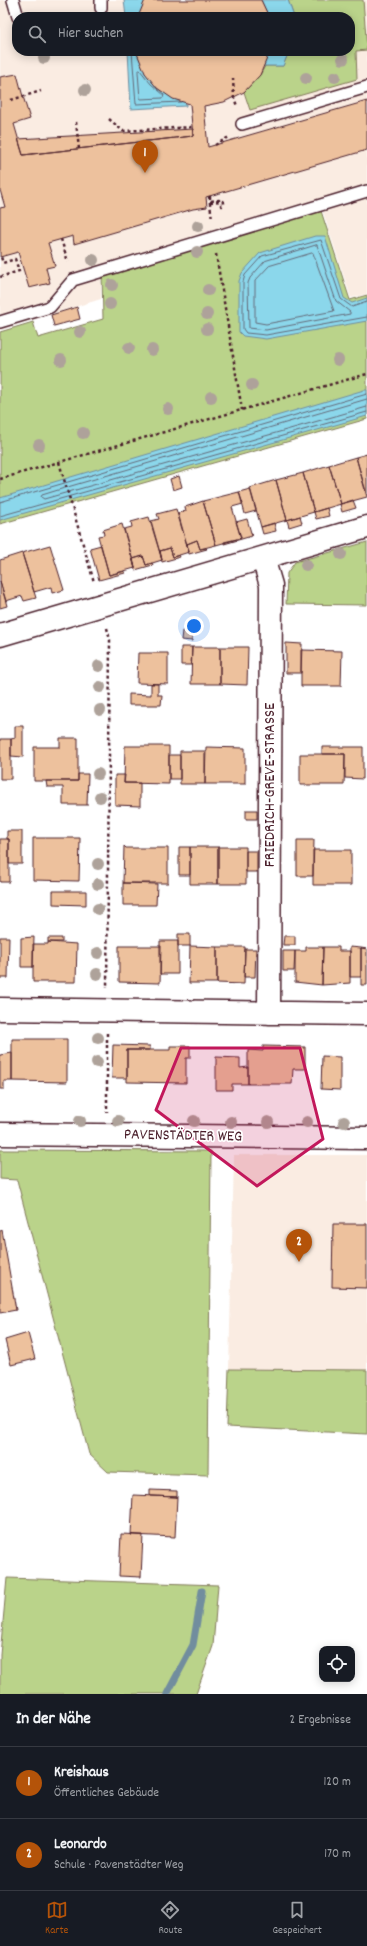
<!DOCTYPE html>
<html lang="de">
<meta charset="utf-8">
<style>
:root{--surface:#171b24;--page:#20242c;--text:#f1f3f6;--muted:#9ea1a6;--line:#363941;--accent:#b45309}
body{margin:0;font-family:Dekko,sans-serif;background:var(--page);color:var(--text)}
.controls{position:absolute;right:12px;bottom:12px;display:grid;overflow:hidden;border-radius:8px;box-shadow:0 2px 10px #0003}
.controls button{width:36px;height:36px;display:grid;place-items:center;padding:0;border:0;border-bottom:1px solid var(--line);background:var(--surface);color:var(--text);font:20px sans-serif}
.you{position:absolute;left:194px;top:626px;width:14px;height:14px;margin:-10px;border:3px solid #fff;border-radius:50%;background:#1a73e8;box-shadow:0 0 0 6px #1a73e833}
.badge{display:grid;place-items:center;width:26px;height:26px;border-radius:50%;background:var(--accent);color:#fff;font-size:13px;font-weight:700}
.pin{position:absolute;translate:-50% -33px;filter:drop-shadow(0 1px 2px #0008)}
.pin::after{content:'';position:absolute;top:21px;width:14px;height:12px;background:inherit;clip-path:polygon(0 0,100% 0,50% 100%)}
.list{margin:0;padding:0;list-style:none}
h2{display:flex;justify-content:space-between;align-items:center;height:52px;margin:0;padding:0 16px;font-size:17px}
h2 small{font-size:13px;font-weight:400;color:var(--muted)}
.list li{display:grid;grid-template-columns:26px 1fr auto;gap:12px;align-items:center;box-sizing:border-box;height:72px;padding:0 16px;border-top:1px solid var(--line)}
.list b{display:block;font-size:15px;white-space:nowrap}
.list p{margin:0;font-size:13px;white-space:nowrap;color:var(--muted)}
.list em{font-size:13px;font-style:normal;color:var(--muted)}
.icon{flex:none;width:22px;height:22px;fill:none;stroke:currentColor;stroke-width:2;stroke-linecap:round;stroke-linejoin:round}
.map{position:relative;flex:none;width:367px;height:1694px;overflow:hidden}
.search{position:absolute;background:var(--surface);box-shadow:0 2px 10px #0003;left:12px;right:12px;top:12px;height:44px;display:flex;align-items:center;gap:10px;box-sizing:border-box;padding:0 14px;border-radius:16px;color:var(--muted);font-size:15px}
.sheet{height:196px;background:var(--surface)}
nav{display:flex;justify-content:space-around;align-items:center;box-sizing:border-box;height:56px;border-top:1px solid var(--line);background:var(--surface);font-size:11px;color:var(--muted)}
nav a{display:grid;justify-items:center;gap:2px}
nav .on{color:var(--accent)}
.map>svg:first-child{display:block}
.built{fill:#faece2;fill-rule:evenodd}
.green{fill:#bad38a;stroke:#82795a}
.water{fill:#8bd7eb;stroke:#718d9e}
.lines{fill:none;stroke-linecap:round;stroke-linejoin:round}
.shore{stroke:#646978;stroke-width:1}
.stream{stroke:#718d9e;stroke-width:7}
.building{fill:#edc19d;stroke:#4a1f2b}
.service-casing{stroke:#4a1f2b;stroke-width:14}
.minor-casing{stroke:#4a1f2b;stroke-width:25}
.path{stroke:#4a1f2b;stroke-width:2.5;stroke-dasharray:3 3;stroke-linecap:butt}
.service{stroke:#fff;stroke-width:11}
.minor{stroke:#fff;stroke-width:22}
.path-bridge{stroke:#4a1f2b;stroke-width:2.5;stroke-dasharray:3 3;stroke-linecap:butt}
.tree{fill:#aea29a}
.marked{fill:#c2185b;fill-opacity:0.2;stroke:#c2185b;stroke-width:3;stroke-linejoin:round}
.labels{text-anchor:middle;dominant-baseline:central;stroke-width:3.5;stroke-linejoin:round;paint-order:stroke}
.street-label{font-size:16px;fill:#4a1f2b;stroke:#fff}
</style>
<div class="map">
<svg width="367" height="1694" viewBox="0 0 367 1694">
<rect width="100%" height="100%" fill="#fff"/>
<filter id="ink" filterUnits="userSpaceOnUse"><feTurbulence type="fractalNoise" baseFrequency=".025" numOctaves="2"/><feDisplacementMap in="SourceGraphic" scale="8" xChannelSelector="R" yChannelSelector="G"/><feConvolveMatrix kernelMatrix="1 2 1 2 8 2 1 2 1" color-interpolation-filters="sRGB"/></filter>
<g filter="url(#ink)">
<!-- built -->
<path class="built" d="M0,0H367V294L351,298L322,209L101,273V299L0,330ZM17,17H350V51H17Z
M234,1155H367V1370L229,1369Z"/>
<!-- green -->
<path class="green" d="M288,0H363L367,50L356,51L357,79L250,110L244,92L260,75L265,66H283L289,51H350V17H294Z
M321,211L350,300L367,295V419L0,524V332L33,322L38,338L103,319L102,274Z
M367,542V605L286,604L287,573L295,562Z
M0,1150L211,1151L208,1475L108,1472L89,1454L17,1180L0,1179Z
M229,1369L367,1370V1434L227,1427Z
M7,1578L218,1585L213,1646L196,1694H0V1655Z"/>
<!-- water -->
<path class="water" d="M124,0H154L145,17H126Z
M261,0H288L294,17H269Z
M128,51H143L185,96L186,106L131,109Z
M263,51H289L283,66H257Z
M315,236H325L344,298L352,303L367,298V321L266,339L243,336L239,332V281L242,273L260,253Z
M364,390H367V416L0,520V498Z"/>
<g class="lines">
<!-- shore -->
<path class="shore" d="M132,51L136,104L181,102
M140,70L151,84L164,95L163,98L140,99L138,72Z
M317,245L336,301L350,312V314L266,330L249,328L248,283L250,278L265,261Z
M313,253L334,311L266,324L255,322V281L269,266Z
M367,302L352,307L341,299L321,240L262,256L245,275L243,282V329L246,333L266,335L367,317
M367,399L71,486L42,495L41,497L44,499L367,407
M0,502L367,394
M0,516L367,412"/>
<!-- stream -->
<path class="stream" d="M167,1694L193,1645L202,1591"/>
</g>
<!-- building -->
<path class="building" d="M145,0H261L269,17H138Z
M136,51H270L260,75L244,92L224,102L204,106L208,147L367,101V150L206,197L207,207L193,209L74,244L73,236L48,243L55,266L46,268L50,283L29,288L18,252L0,257V208L5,207L0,190V77L17,74L22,93L30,119L14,124L23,155L193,136L190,104L173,99L157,88L145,73Z
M193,129V136L23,155L18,139Z
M77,307L80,319L54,326L51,315Z
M367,454V495L356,457Z
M356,457L367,497L341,504L329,465Z
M329,465L341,504L314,512L303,473Z
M303,473L314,512L287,520L276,480Z
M179,476L182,487L173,490L170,479Z
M276,480L287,520L261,527L250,488Z
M250,489L256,511L245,514L239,492Z
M239,492L243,504L232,507L241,538L216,545L203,501Z
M353,500L356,508L342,512L340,504Z
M203,501L216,545L200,549L197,540L187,544L189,552L178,513L186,511L185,507Z
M327,508L329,516L316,519L314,512Z
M176,509L189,552L173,557L170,548L160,551L162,560L151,521L159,519L157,514Z
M300,516L302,523L289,527L287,520Z
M149,517L162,560L146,565L143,556L133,559L135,568L124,529L132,527L131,522Z
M247,519L252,536L224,544V542L241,538L236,522Z
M274,523L276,531L263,534L261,527Z
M122,524L135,568L109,575L98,536L104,535L103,530Z
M197,540L200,549L206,548L207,549L189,554L187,544Z
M50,545L64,590L52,593L51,587L34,592L22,553Z
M101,545L109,575L125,571V573L99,580L90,548Z
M170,548L173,557L179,555L180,557L162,562L160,551Z
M22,553L36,598L24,601L22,596L6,601L0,581V560Z
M143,556L146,565L152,563L153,565L135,570L133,559Z
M0,581L7,606L0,608Z
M182,631L192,632V641L181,640Z
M286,643L302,644L301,673H286Z
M181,647H192L191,665H181Z
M192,647H220V684H191Z
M220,647H248L247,685L220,684Z
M301,650L342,651L341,686H301Z
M138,653H168V684L137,683Z
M151,684H158V695H162L161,705H129V694L151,695Z
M15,726H23V757L11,756V739L15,738Z
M60,738H78V781H34V747H60Z
M0,739H11V779H0Z
M125,746H169V784L124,783Z
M206,747L245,748V784H205Z
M322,747H363V779L345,778V754H322Z
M180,751H205V784H180Z
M300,754H345L344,785H300Z
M169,755H180V779H169Z
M78,774H88L87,805H63V787H47L46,781H78Z
M115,775H125L124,783H140V806L115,805Z
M246,810H257V819H246Z
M7,831H22V864H9V839H7Z
M33,838H80L79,881L33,880Z
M0,839H9V882H0Z
M297,840H314L313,876H297Z
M124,846L126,848H168V883H123Z
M179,847H190V875H179Z
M190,847H218V884H190Z
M218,847H246V884H218Z
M313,850H351V885H313Z
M246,851H257V872H246Z
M123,883L157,884L156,905H123Z
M53,891H86V905L53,904Z
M178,934H190V946H178Z
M284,936H295V945H283Z
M0,937H9L8,978H0Z
M34,937L33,967H21V938Z
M48,938H62V942H48Z
M160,941H178V974H160Z
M48,942L77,944L76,982H33V944H48Z
M119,946H161L160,983L119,982Z
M190,946L217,947V983H189Z
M217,947H245L244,984L217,983Z
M306,947H323L322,985L295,982V951H306Z
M323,947H339V951H350V983L322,985Z
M350,947L361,948V977H350Z
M361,948L367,949V985H361Z
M245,949H256L255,977H244Z
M283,951H295L294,971H283Z
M12,1039H67V1082L12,1081Z
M113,1045L150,1046V1050H127V1078H112Z
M170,1046H190V1058H186V1083L127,1082V1050H170Z
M263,1046L305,1047V1069H293L292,1084H248V1050L263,1051Z
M12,1053V1081H4V1089H0V1055Z
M322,1056L340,1057V1090L321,1089Z
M216,1057L240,1058V1068L248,1067V1084H232V1090H216Z
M333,1224H367V1288L332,1287Z
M2,1230L16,1310L0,1313V1231Z
M28,1333L35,1359L11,1365L5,1340Z
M150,1490L177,1491V1497L150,1496Z
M133,1495L177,1497L175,1537L131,1535Z
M121,1534L143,1535L141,1577L119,1576Z"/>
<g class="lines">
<defs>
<path id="service" d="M13,0L18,17
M101,0V8
M242,124L367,87
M0,322L50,307L73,280L367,191"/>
<path id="minor" d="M263,558L271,585L269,1013
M0,635L367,527
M0,1009L367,1014
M0,1134L367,1138"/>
</defs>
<!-- service casing -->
<use href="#service" class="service-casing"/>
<!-- minor casing -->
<use href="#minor" class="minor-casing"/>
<!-- path -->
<path class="path" d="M233,78L234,98L237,106
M11,100L41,91
M109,119L123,131L192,127
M76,122L79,149
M215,145L229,137
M209,196L212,219
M210,202L222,201L224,203L222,206L219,203
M61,239L68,262
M216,254L242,410
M0,277L19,271L15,259L3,263L1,257
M59,462L94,582
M0,479L367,374
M107,628L110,640L107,988
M107,1033V1112"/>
<!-- service -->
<use href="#service" class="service"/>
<!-- minor -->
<use href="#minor" class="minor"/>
<!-- path-bridge -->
<path class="path-bridge" d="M210,196V201L219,200V203"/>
</g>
<!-- trees -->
<g class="tree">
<circle cx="44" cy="58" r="6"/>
<circle cx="343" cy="59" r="6"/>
<circle cx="335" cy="77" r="6"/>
<circle cx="306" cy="78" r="6"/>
<circle cx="85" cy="90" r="6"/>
<circle cx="198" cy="226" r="6"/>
<circle cx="197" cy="252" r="6"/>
<circle cx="93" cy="260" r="6"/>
<circle cx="112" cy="285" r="6"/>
<circle cx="208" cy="290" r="6"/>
<circle cx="110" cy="304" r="6"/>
<circle cx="207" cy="314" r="6"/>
<circle cx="207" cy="329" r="6"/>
<circle cx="80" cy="332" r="6"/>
<circle cx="129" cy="348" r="6"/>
<circle cx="152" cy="350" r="6"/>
<circle cx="61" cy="360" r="6"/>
<circle cx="338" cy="360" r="6"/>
<circle cx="252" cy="385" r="6"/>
<circle cx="211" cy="397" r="6"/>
<circle cx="168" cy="409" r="6"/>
<circle cx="83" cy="433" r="6"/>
<circle cx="39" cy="445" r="6"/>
<circle cx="341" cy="554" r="6"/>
<circle cx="306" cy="565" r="6"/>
<circle cx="99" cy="666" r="6"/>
<circle cx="100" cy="687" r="6"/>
<circle cx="100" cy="710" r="6"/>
<circle cx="98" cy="774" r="6"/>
<circle cx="100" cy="797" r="6"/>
<circle cx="98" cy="864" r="6"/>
<circle cx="98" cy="884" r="6"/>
<circle cx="98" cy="909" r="6"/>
<circle cx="98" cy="953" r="6"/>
<circle cx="97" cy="974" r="6"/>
<circle cx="98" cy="1038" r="6"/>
<circle cx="97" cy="1062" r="6"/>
<circle cx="80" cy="1121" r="6"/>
<circle cx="118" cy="1121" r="6"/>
<circle cx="194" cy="1121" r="6"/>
<circle cx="231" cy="1122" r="6"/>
<circle cx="268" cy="1122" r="6"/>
<circle cx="307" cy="1122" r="6"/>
<circle cx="344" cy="1122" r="6"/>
</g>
</g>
<!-- marked area -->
<path class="marked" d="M181,1048H300L323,1139L257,1186L156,1110Z"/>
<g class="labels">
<!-- street labels -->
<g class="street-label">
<text transform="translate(270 785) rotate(-90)">FRIEDRICH-GREVE-STRASSE</text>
<text transform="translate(183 1136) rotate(1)">PAVENSTÄDTER WEG</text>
</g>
</g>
</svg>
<div class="controls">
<button><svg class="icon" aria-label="locate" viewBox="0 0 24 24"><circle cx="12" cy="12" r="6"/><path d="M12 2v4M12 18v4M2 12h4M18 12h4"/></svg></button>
</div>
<div class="you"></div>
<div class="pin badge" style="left:145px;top:173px">1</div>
<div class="pin badge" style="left:299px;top:1262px">2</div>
<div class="search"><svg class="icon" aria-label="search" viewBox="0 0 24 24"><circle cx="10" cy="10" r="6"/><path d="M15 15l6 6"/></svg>Hier suchen</div>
</div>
<section class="sheet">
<h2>In der Nähe<small>2 Ergebnisse</small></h2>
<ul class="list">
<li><span class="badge">1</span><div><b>Kreishaus</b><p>Öffentliches Gebäude</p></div><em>120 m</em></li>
<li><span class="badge">2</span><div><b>Leonardo</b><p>Schule · Pavenstädter Weg</p></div><em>170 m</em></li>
</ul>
</section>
<nav>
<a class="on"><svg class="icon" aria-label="map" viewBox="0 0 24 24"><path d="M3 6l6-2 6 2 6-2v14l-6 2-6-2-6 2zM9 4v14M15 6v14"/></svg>Karte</a>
<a><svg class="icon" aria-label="directions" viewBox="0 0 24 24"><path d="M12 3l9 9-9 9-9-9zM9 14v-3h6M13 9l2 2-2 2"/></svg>Route</a>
<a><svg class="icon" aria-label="saved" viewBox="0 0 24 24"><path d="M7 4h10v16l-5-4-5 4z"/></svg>Gespeichert</a>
</nav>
